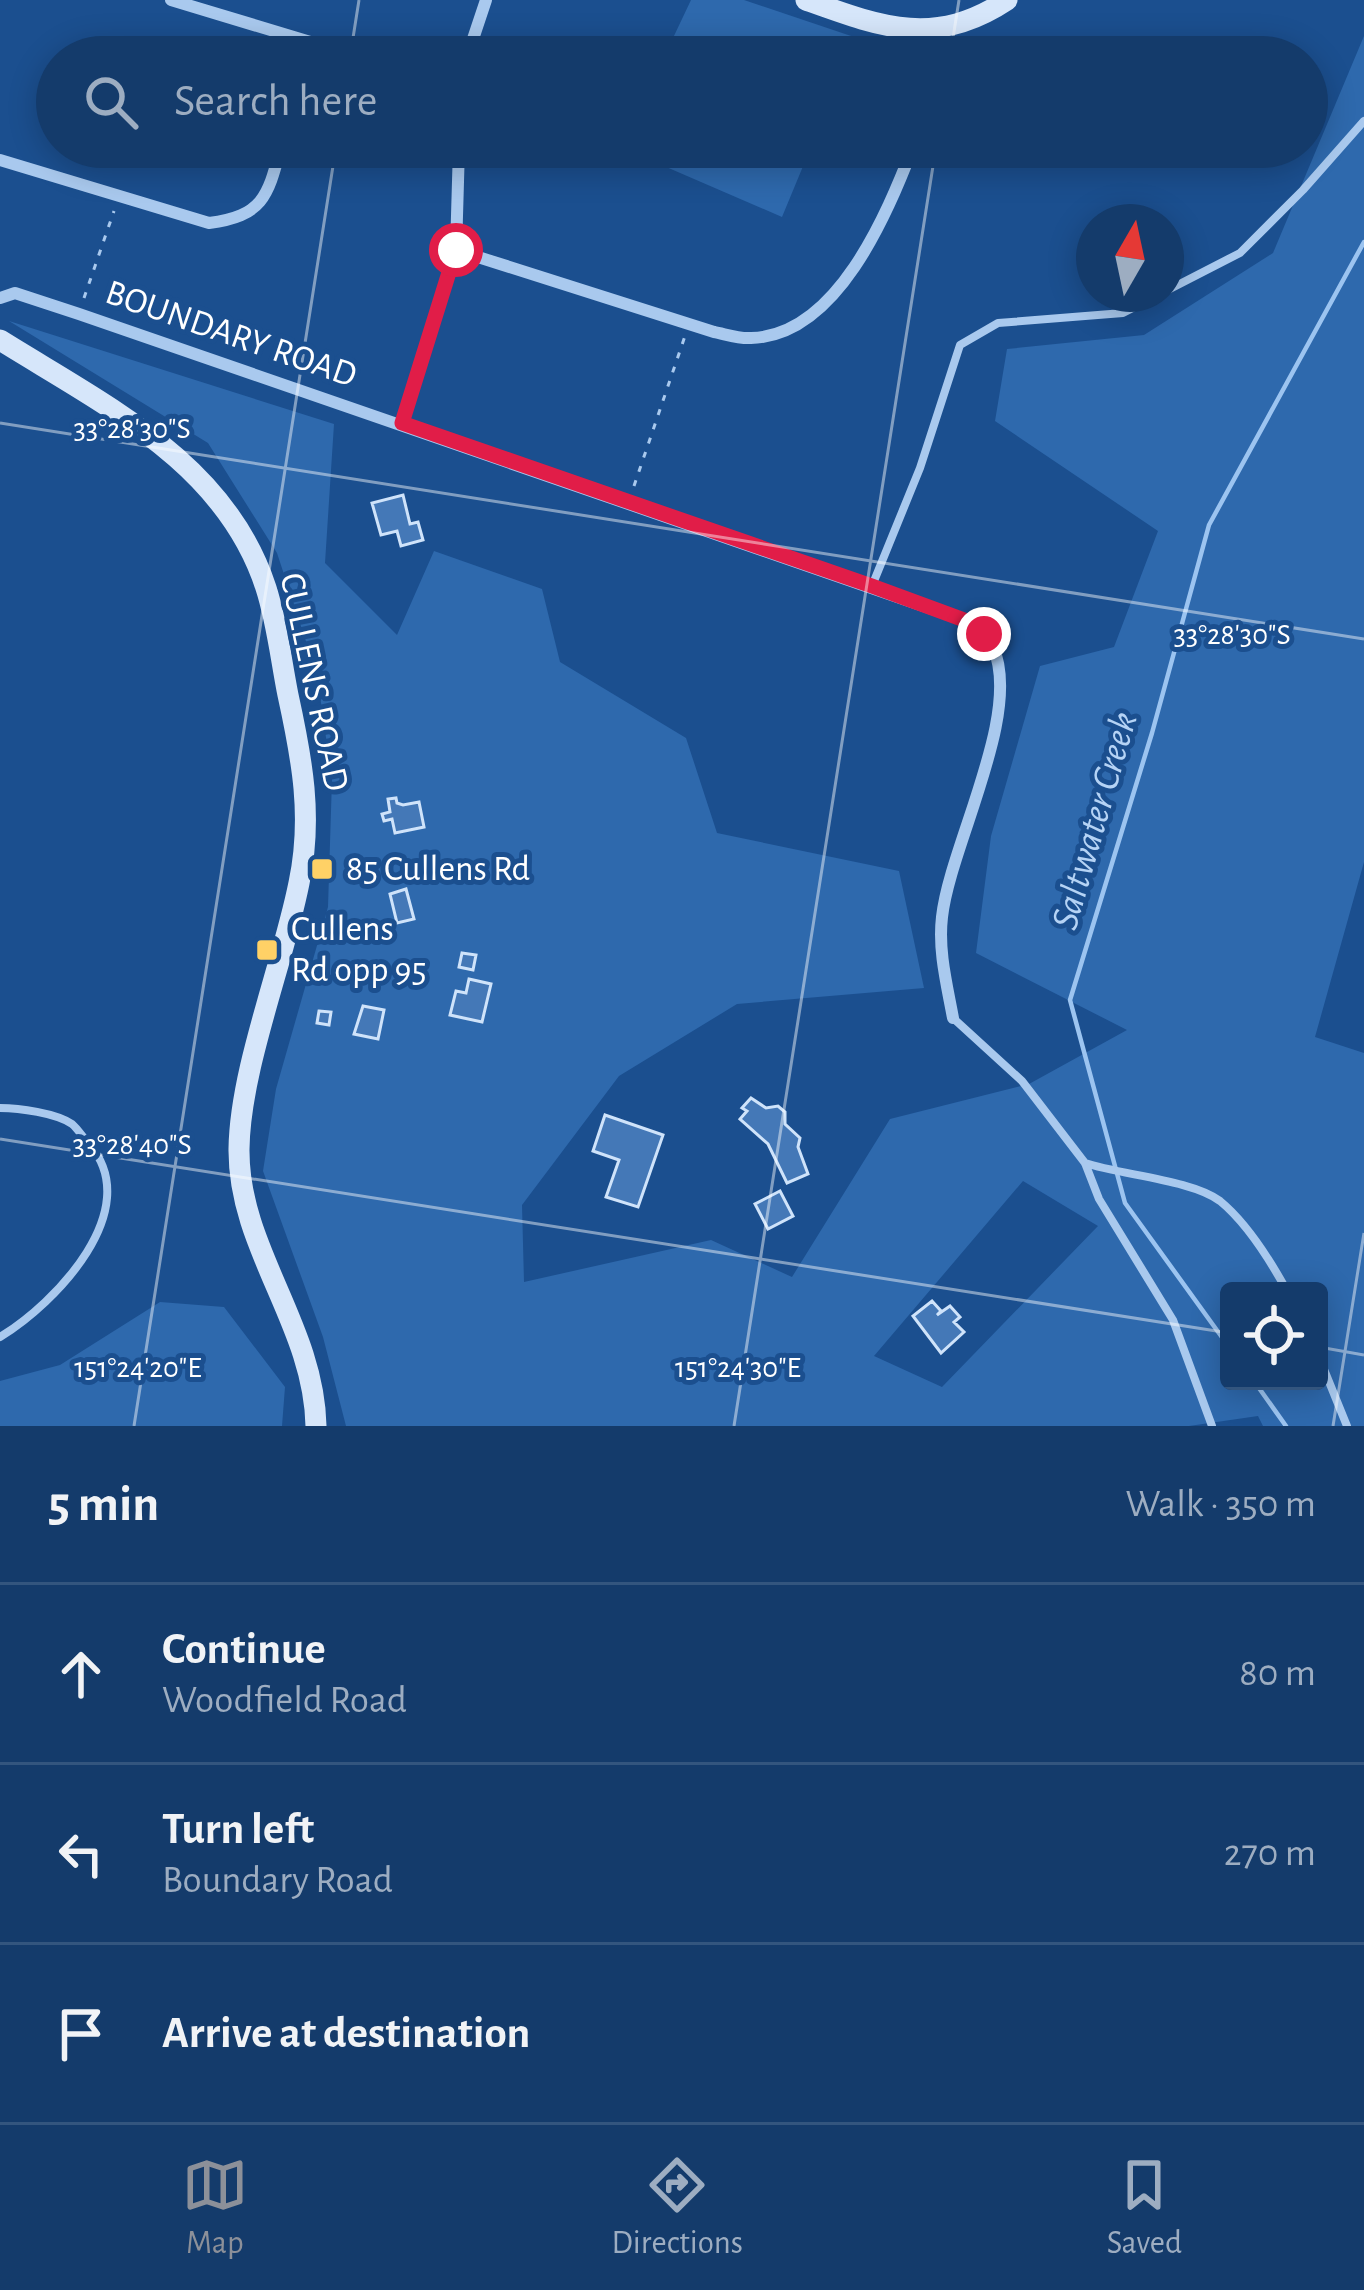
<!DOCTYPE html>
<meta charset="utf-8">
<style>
:root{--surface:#143b6b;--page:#214673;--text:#f1f3f6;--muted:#9dadc1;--line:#33557e;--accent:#8c9099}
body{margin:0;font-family:"Alegreya Sans",sans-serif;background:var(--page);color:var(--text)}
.controls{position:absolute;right:36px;bottom:36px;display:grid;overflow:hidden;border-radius:12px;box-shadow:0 6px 30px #0003}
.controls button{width:108px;height:108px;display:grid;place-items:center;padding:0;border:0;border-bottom:3px solid var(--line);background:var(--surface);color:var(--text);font:60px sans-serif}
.compass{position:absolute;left:1076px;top:204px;width:108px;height:108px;border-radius:50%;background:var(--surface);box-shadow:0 6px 30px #0003;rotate:9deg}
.stop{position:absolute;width:36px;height:36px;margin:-27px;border:9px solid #e11d48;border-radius:50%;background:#fff}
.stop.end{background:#e11d48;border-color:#fff;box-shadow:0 3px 12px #0008}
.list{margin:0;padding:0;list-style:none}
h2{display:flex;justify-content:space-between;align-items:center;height:156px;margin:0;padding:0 48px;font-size:51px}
h2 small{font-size:39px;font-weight:400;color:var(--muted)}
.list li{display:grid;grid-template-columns:78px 1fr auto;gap:36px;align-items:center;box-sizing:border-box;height:180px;padding:0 48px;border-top:3px solid var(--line)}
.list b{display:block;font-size:45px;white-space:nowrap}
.list p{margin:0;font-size:39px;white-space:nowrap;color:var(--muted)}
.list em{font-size:39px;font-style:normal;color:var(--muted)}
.icon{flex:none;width:66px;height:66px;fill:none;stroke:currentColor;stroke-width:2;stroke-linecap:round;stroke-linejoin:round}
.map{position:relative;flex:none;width:1364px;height:1426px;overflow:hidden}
.search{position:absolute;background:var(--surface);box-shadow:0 6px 30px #0003;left:36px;right:36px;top:36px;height:132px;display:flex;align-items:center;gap:30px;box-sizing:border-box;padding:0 42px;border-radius:66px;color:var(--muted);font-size:45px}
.sheet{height:696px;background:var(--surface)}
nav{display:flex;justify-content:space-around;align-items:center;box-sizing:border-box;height:168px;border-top:3px solid var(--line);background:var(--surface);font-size:33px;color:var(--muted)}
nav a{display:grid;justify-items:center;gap:6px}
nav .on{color:var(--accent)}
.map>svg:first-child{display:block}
.green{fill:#2e69ad;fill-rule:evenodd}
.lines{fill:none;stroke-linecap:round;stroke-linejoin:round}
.stream{stroke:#9cc4f0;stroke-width:4.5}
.building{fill:#4478b7;stroke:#cfe3fa;stroke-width:3}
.path{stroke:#a9c9ee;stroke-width:3;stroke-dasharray:6 9;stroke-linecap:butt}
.lane{stroke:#a9c9ee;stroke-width:8}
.street{stroke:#a9c9ee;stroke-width:12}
.secondary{stroke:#d6e6fa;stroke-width:21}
.route{stroke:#e11d48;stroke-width:15}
.ticks{fill:none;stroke:#fff;stroke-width:3;stroke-opacity:0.45}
.poi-dot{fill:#ffd166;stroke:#1b4f8f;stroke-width:4.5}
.labels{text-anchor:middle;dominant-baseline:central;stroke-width:10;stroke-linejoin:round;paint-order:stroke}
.street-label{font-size:36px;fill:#fff;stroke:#1b4f8f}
.poi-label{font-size:36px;fill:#fff;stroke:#1b4f8f;text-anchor:start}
.water-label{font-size:39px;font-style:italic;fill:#b5d3f5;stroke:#1b4f8f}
.ticks-label{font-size:30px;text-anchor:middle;fill:#fff;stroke:#1b4f8f;stroke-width:10;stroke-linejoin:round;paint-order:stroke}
</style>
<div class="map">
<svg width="1364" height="1426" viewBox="0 0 1364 1426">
<rect width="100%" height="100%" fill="#1b4f8f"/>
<!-- green -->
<path class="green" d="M691,0H744L857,38L849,57H664Z
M1364,36V862L1315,1037L1364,1053V1426H1263L1258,1416L1189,1426H346L323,1337L263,1171L276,1089L328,907L332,779L317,675L277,553L208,443L9,321L334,424L325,563L397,635L434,551L542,589L560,662L686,738L717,833L899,871L924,988L737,1004L619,1076L522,1205L524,1282L711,1240L792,1277L890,1119L1029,1084L1127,1030L976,953L991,836L1040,666L1114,647L1158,531L995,421L1007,349L1144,335L1273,253ZM1023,1181L1098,1226L942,1387L874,1356ZM1229,1291H1319V1381H1229Z
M620,147H811L782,217Z
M160,1302L224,1307L285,1387L282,1426H0V1381L60,1365Z"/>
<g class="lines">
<!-- stream -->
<path class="stream" d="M1229,1347L1125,1203L1070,1000L1152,733L1209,525L1364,242
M1254,1381L1286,1426"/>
</g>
<!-- building -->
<path class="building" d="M403,495L410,524L418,522L423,540L401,546L397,531L381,535L372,503Z
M396,798L397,803L403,805L419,802L424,827L395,833L392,819L384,821L382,814L390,812L388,799Z
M406,889L414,919L397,923L390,894Z
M462,953L476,955L473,970L459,967Z
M469,979L491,984L482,1022L450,1015L456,991L466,993Z
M363,1006L384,1010L378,1039L354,1034Z
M319,1011L331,1012L329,1025L317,1023Z
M751,1098L766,1108L778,1106L785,1112V1124L800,1138L798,1147L808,1174L787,1183L768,1144L740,1119L747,1111L742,1108Z
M605,1115L663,1135L638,1207L606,1197L619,1160L593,1151Z
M780,1191L793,1216L768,1229L755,1204Z
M932,1301L941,1311L937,1315L950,1306L960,1317L954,1322L964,1332L941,1353L913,1316Z"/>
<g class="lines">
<!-- path -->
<path class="path" d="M84,298L114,211
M634,486L685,336"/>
<!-- lane -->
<path class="lane" d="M1166,291L1240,253L1303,190L1364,121
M872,586L920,468L960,345L998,323L1123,313L1160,294
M953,1018L1022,1081L1085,1163L1099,1199L1173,1320L1212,1426
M0,1108C19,1108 56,1113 72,1124C78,1129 84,1139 90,1145C145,1210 56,1303 0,1337
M1085,1163C1121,1175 1193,1180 1220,1201C1248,1224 1270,1260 1287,1291
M1319,1357L1347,1426"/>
<!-- street -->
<path class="street" d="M171,0L360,57
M467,57L486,0
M0,160L209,223C264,216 268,195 281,147
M456,250L714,332C725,334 739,339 751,338C837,336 887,214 913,147
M0,298L15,293L79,314L967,621C977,629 987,636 993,647C1023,714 950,845 942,917C938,951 947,985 953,1018
M402,423L456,250L459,147"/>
<!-- secondary -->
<path class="secondary" d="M806,0C881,27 935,48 1007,0
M0,340C104,405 226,463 266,588C277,622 281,660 288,695C302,759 313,817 299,883C283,964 240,1069 239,1149C238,1249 314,1324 316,1426"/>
</g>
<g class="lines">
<!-- route -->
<path class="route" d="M456,250L402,423L872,586L967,621L984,634"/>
</g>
<!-- ticks -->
<path class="ticks" d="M350,57L359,0M950,57L959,0M0,423L1364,639M0,1139L1229,1333M1319,1347L1364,1355M134,1426L336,147M734,1426L936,147M1333,1426L1364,1233"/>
<!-- markers -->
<g class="poi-dot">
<rect x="310" y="857" width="24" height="24" rx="6"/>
<rect x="255" y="938" width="24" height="24" rx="6"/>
</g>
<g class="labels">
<!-- street labels -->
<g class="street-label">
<text transform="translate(231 334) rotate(19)">BOUNDARY ROAD</text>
<text transform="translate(314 682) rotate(78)">CULLENS ROAD</text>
</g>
<!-- poi labels -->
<g class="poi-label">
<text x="346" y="869">85 Cullens Rd</text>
<text x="291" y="929">Cullens<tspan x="291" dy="41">Rd opp 95</tspan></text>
</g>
<!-- water labels -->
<g class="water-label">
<text transform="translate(1095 821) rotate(-74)">Saltwater Creek</text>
</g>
</g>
<g class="ticks-label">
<text x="132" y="438">33°28'30"S</text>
<text x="1232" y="644">33°28'30"S</text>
<text x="132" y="1154">33°28'40"S</text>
<text x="138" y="1377">151°24'20"E</text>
<text x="738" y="1377">151°24'30"E</text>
</g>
</svg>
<div class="controls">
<button><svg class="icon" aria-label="locate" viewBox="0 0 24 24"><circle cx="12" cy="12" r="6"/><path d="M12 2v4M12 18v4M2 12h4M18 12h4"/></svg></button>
</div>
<svg class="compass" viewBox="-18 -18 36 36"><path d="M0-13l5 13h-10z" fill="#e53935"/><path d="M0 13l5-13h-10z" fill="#9dadc1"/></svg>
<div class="stop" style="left:456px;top:250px"></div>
<div class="stop end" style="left:984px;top:634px"></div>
<div class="search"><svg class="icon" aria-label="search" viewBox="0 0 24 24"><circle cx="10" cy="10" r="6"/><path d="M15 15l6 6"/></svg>Search here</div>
</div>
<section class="sheet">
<h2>5 min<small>Walk · 350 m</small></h2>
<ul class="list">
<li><svg class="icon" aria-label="ahead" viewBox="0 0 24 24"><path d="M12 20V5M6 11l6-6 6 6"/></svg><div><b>Continue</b><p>Woodfield Road</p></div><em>80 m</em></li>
<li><svg class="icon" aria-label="left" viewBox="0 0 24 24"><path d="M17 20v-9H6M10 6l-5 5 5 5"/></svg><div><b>Turn left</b><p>Boundary Road</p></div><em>270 m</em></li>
<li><svg class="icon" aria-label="arrive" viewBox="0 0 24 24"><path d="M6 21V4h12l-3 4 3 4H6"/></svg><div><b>Arrive at destination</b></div></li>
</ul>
</section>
<nav>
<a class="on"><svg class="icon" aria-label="map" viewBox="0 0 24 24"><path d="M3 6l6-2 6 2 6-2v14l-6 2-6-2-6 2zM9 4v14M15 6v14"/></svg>Map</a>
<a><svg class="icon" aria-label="directions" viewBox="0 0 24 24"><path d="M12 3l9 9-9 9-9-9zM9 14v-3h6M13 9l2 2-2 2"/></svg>Directions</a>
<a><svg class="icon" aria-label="saved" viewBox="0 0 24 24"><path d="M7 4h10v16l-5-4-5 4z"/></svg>Saved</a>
</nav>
